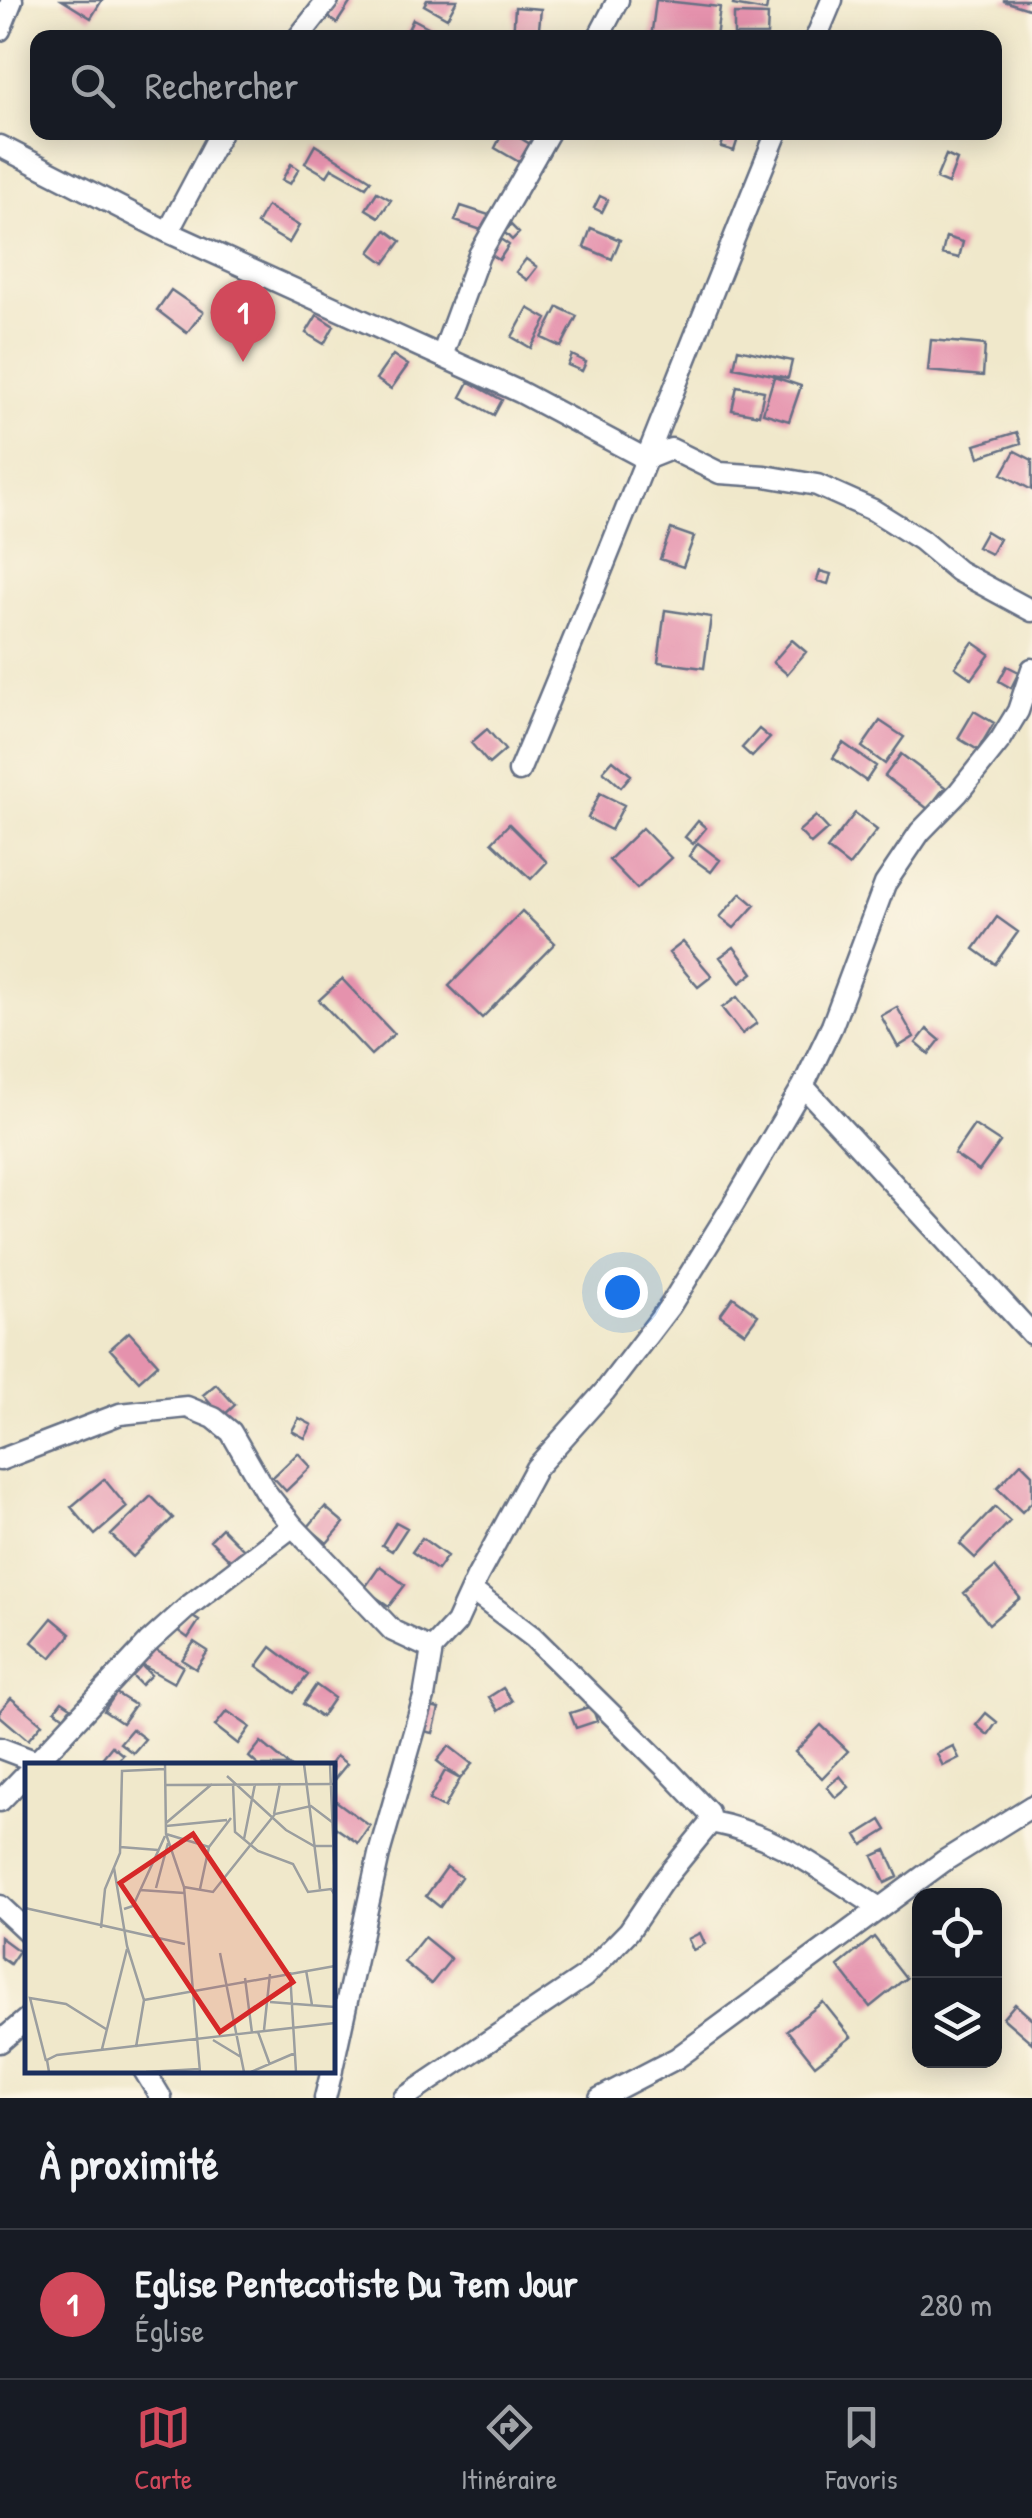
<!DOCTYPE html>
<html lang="fr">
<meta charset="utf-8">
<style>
:root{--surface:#171b24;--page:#242831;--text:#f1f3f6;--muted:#9ea1a6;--line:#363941;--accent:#d1495b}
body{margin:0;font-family:"Patrick Hand",sans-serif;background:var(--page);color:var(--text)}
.controls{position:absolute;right:30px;bottom:30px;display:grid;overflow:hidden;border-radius:20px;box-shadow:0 5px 25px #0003}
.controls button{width:90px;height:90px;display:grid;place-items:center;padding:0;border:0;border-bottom:2px solid var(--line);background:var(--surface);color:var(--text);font:50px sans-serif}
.you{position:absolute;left:622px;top:1292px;width:35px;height:35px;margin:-25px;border:8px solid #fff;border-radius:50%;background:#1a73e8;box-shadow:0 0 0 15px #1a73e833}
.badge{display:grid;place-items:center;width:65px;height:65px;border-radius:50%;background:var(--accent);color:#fff;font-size:32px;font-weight:700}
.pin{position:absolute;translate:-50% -82px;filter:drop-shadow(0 2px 5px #0008)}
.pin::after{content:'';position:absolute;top:52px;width:35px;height:30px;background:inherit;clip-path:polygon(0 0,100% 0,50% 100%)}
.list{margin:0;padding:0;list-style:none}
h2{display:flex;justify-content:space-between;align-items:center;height:130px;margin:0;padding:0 40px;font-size:42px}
h2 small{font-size:32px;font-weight:400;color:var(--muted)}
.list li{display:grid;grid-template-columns:65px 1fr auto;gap:30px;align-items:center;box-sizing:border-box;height:150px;padding:0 40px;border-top:2px solid var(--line)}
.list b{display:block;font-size:38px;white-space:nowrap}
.list p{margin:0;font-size:32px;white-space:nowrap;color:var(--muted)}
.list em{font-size:32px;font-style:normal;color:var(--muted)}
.icon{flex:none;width:55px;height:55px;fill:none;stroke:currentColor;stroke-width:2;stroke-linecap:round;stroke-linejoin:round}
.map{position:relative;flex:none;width:1032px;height:2098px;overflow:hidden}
.search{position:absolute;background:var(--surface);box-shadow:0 5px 25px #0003;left:30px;right:30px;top:30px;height:110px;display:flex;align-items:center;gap:25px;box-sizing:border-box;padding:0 35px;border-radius:20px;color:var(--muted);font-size:38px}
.sheet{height:280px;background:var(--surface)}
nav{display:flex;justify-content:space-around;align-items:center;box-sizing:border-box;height:140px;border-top:2px solid var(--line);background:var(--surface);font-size:28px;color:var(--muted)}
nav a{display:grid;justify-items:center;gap:5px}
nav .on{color:var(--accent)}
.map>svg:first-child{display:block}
.building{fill:#e592ad}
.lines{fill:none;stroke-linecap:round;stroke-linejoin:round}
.street-casing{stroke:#667084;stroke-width:25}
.street{stroke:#fff;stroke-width:20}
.inset-road{fill:none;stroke:#9b9e9f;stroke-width:2.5}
.view{fill:#d62828;fill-opacity:0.15;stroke:#d62828;stroke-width:5}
.inset-edge{fill:none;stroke:#1b2f5e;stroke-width:5}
</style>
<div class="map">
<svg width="1032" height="2098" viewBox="0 0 1032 2098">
<rect width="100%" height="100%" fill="#fcf5e5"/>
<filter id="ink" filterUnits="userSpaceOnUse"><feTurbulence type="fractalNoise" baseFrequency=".01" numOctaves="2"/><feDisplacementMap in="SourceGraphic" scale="20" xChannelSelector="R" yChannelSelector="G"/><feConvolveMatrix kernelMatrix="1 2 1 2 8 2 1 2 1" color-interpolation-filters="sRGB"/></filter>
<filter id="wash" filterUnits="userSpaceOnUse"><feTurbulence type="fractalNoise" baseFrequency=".0048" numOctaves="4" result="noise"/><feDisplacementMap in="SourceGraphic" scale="40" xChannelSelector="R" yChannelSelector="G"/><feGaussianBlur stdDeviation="2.25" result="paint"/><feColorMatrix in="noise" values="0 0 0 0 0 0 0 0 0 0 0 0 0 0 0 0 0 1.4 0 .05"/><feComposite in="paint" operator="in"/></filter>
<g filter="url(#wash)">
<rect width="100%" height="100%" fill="#f0e8cb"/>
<g id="blocks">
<!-- building -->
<path class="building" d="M62,0H102L91,18Z
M338,0H352L337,23L327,16Z
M427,0H457L447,18L424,5Z
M656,0L720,7L716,38H651Z
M734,0H768L766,11L733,5Z
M1004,0H1032V10L1004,1Z
M515,7L541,9L538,38H513Z
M734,14L768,15L767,35H734Z
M413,19L449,38H404Z
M503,132H510L530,144L519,162L495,148Z
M688,132H716L714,141Z
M726,132H740L734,151L721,147Z
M315,145L371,180L366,187L332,168L327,176L305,163Z
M946,155L957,160L948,184L936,179Z
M291,164L299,169L290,184L282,180Z
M377,192L391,200L379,217L366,209Z
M600,196L608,200L602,212L594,208Z
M267,206L299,226L289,243L257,224Z
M461,206L489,215L484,231L455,221Z
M511,225L519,233L512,240L504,232Z
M591,228L620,240L612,259L584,247Z
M386,230L401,241L385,263L370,252Z
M496,236L509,245L499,260L486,251Z
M946,237L963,242L959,258L942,254Z
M526,259L537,267L527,280L516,272Z
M171,290L203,312L187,333L157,310Z
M558,307L577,316L561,347L542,338Z
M528,308L547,319L531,348L512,337Z
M317,315L334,326L324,344L306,333Z
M931,340L985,345L983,376L928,371Z
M738,349L792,361L788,378L734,367Z
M393,355L408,365L391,389L376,379Z
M572,355L586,362L582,371L568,365Z
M774,377L801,386L789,421L763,413Z
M469,382L502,400L494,415L461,397Z
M737,386L764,391L759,415L732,410Z
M1017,432L1021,443L979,457L975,445Z
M1015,451L1032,460V490L1002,474Z
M671,529L694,537L683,567L660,559Z
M986,531L999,539L991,554L977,547Z
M820,571L831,574L828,584L817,581Z
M665,610L711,617L704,668L658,662Z
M792,640L806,652L787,674L773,662Z
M973,642L990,654L972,679L955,667Z
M1007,666L1019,672L1011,688L999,681Z
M974,711L994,723L978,750L958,738Z
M880,721L904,737L885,764L862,747Z
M487,729L505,750L489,764L471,743Z
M759,729L770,738L752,757L742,748Z
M843,743L876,766L866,781L833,758Z
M901,754L945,787L928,809L885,776Z
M613,760L631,775L621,787L603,771Z
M600,793L624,805L611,830L588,818Z
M855,813L877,830L849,866L827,849Z
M816,816L828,829L811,844L799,831Z
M698,821L706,828L693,844L685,837Z
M509,824L547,862L531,879L492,842Z
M642,828L671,858L637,889L609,860Z
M698,843L720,860L711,872L689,856Z
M741,893L755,905L734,928L720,917Z
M522,911L555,943L482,1018L449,986Z
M997,917L1018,932L995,964L974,949Z
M683,942L712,976L698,987L669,953Z
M734,947L753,973L740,983L720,957Z
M342,979L394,1034L371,1055L319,1000Z
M737,997L757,1023L742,1034L722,1008Z
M897,1007L914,1037L898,1047L881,1016Z
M927,1029L940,1040L929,1054L916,1043Z
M974,1125L1000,1142L979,1171L954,1154Z
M733,1297L758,1315L745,1333L720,1315Z
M129,1332L158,1364L139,1381L110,1349Z
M216,1384L235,1405L222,1417L203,1395Z
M299,1418L312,1425L305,1438L292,1431Z
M298,1453L311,1467L286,1491L273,1477Z
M1021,1463L1032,1474V1502L1022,1512L997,1488Z
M104,1479L127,1507L95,1535L71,1507Z
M151,1496L173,1518L133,1557L111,1535Z
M325,1507L344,1523L327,1543L308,1527Z
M995,1507L1010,1521L975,1558L960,1544Z
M396,1522L407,1528L392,1551L382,1545Z
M222,1528L243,1549L231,1561L210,1540Z
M422,1538L447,1556L437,1570L412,1552Z
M380,1566L405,1585L389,1606L364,1589Z
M995,1567L1020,1598L989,1624L964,1593Z
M188,1614L199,1621L188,1638L177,1630Z
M52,1618L71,1634L51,1658L32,1642Z
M194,1642L208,1651L196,1669L182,1660Z
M150,1647L183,1666L174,1683L140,1664L151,1675L141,1685L130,1674Z
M271,1647L308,1675L294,1693L257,1666Z
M316,1685L334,1698L321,1717L303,1704Z
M503,1688L512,1701L498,1711L489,1697Z
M116,1693L135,1705L122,1723L104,1711Z
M11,1698L42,1724L28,1740L0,1716V1711Z
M62,1701L71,1707L64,1717L55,1710Z
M426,1706L439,1709L433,1733L420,1730Z
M592,1706L597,1721L576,1728L570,1713Z
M227,1711L250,1727L238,1744L215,1726Z
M986,1713L997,1722L988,1735L976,1725Z
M821,1725L848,1751L822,1778L795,1752Z
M132,1729L145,1739L133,1753L120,1743Z
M261,1742L290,1766H259L249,1757Z
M112,1746L123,1755L113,1766H104L99,1762Z
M449,1746L472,1764L460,1779L437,1761Z
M953,1746L959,1758L943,1766L937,1754Z
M336,1756L347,1764L332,1782V1766H329Z
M445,1771L460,1779L444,1808L429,1800Z
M840,1776L849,1787L836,1798L827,1787Z
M332,1798L370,1826L358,1843L332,1825Z
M881,1820L887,1830L863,1845L857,1835Z
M886,1850L898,1877L885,1883L873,1856Z
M447,1867L461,1877L440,1907L426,1896Z
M700,1933L705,1944L693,1950L688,1939Z
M0,1937L19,1951L10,1964L0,1957Z
M424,1937L451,1959L431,1984L404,1962Z
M874,1937L906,1978L870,2007L838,1966Z
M823,2002L851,2037L815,2065L787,2030Z
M1015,2004L1032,2019V2043L1003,2018Z"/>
</g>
</g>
<g filter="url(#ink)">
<use href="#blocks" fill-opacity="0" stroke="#667084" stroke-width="2.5"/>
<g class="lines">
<defs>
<path id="street" d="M0,30L12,0
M298,38L328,0
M598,38L618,0
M816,38L832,0
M0,146L168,232L520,392L646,459
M168,232L221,132
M442,356L479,255L549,132
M646,459L671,449L720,473L765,476L817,485L873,510L921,540L958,571L1032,611
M519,771C609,559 690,345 777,132
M803,1086L1032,1334
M0,1460L120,1414L187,1407L214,1418L231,1432L265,1491L293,1526L393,1631L432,1649
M471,1590L533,1637L667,1769L708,1812L711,1822
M0,1748L37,1762
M33,1766L148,1643L190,1605L293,1526
M0,1801L28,1772
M711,1822C779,1835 822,1872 878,1907
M0,1906L28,1932
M0,2042L28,2018
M332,2069L380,1850L424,1697L432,1649L456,1623L477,1577L536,1468L605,1391L670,1306L734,1203L803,1086L832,1026L885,884L920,832L958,793L1001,739L1018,711L1032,669
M144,2070L161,2098
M325,2098L332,2070
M404,2098L584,1977L629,1931L662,1882L711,1822
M600,2098L677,2058L944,1861L1032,1806"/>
</defs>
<!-- street casing -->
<use href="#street" class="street-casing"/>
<!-- street -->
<use href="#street" class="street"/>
</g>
</g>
<!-- overview -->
<g transform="translate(25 1763)">
<rect width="310" height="310" fill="#f0e8cb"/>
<path class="inset-road" d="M140,1L141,71L159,124L175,309M279,1L295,126M305,1L310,121M202,13L261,67L289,83H310M208,21L210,69L233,88L268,101L283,129L306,126L310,132M140,22L310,21M249,51L255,20M141,60L187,21M141,63L202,57M141,71L184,84M219,76L230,21M95,84L133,87M89,105L102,183L119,237L111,284M159,124L188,129L250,51L286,43L307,59M131,125L143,80M175,126L184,84L206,55M115,127L159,130M0,145L160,181M99,146L108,143L140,73M310,163V210M76,165L80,126L95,90L97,8L140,6M195,190L219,309M281,207L287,242M265,209L271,309M220,215L227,270M119,237L310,203M245,239L310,244M239,267L245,211M233,269L245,302M188,277L216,294M77,286L102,186M21,298L5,235L41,241L81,266M24,309L22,297L32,292L310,260M121,309L174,306M226,309L270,290"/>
<path class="view" d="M168,71L268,219L195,269L95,120Z"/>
<rect width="310" height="310" class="inset-edge"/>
</g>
</svg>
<div class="controls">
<button><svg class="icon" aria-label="locate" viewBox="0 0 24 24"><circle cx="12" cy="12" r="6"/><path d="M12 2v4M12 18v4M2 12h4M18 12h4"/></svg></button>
<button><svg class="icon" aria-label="layers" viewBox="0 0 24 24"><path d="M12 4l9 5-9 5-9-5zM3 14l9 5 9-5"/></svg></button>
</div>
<div class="you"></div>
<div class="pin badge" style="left:243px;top:362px">1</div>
<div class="search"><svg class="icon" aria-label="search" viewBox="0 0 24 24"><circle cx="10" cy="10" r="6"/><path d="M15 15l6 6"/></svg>Rechercher</div>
</div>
<section class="sheet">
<h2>À proximité<small></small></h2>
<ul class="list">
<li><span class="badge">1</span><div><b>Eglise Pentecotiste Du 7em Jour</b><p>Église</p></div><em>280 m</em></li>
</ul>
</section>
<nav>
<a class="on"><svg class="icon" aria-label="map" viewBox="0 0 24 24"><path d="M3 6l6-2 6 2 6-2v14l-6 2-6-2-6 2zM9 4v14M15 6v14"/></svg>Carte</a>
<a><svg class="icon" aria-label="directions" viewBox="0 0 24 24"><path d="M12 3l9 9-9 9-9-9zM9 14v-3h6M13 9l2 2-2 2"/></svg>Itinéraire</a>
<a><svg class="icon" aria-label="saved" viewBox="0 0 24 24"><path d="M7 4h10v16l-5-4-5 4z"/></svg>Favoris</a>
</nav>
